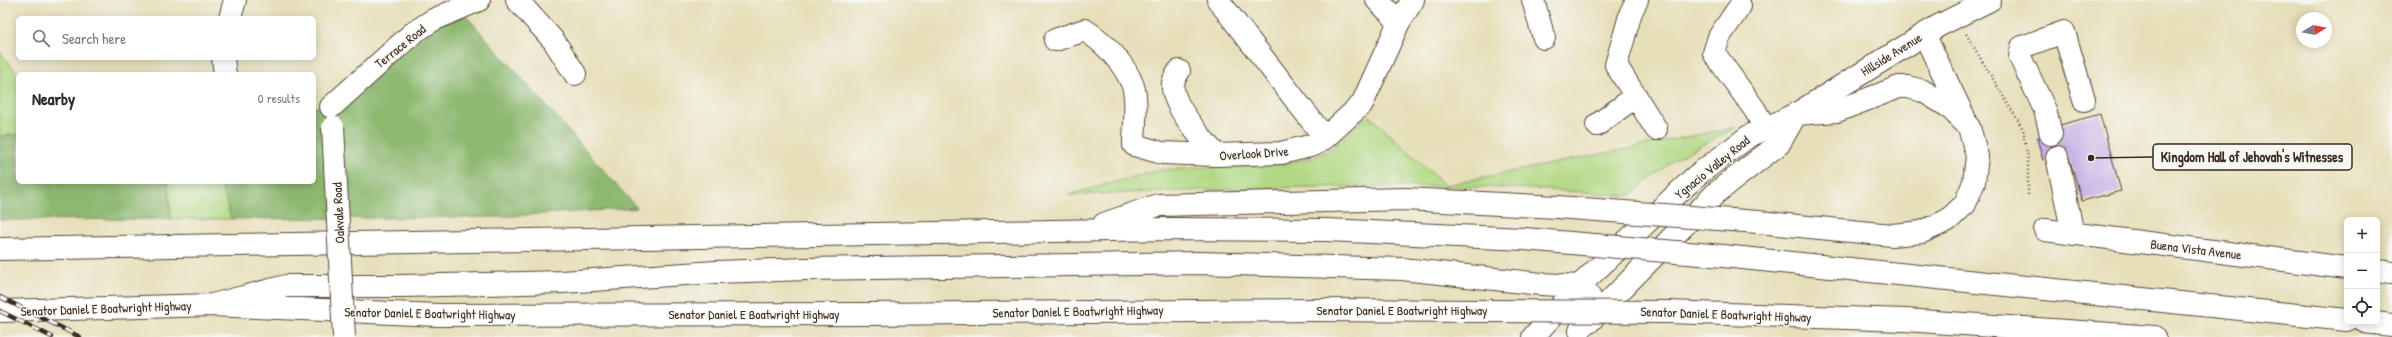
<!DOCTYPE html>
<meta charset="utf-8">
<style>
:root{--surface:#fff;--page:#f7f7f7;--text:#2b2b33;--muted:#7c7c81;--line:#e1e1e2}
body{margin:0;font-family:"Patrick Hand",sans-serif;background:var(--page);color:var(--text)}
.controls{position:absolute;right:12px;bottom:12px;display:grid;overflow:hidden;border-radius:6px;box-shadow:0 2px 10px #0003}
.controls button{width:36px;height:36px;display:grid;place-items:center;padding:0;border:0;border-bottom:1px solid var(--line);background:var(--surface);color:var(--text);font:20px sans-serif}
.compass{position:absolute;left:2296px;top:12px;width:36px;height:36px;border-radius:50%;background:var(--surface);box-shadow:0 2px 10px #0003;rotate:80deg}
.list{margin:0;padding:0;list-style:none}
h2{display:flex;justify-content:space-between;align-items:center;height:52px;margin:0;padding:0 16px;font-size:17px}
h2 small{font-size:13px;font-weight:400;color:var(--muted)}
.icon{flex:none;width:22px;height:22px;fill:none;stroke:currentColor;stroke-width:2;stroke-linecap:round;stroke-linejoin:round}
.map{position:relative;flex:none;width:2392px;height:337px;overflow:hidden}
.search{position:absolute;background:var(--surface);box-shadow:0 2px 10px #0003;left:16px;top:16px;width:300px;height:44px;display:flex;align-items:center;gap:10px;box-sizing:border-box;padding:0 14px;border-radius:6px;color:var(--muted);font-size:15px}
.panel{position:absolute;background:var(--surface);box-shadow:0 2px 10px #0003;left:16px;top:72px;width:300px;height:112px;border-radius:6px}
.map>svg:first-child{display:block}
.green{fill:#b1d882;stroke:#768150}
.forest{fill:#8cb870;stroke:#647147}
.building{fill:#c6b0e6}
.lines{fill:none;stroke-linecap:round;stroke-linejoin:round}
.minor-casing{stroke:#554535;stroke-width:24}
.highway-casing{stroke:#554535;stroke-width:24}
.path{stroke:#554535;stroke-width:2.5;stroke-dasharray:1 3;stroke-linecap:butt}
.minor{stroke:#fff;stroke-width:22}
.highway{stroke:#fff;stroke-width:22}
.rail-casing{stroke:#3b2a1e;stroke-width:4.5}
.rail{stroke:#f6f6f2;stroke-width:3;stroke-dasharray:9;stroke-linecap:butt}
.minor-bridge-casing{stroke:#554535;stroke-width:24;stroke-linecap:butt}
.highway-bridge-casing{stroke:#554535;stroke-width:24;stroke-linecap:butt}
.minor-bridge{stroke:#fff;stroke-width:22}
.highway-bridge{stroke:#fff;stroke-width:22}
.labels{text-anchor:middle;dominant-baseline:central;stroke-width:3;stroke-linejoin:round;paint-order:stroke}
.street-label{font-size:13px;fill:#3b2a1e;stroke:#f6f6f2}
.leader{fill:none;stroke:#3b2a1e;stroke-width:1.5}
.callout-dot{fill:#3b2a1e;stroke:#f6f6f2;stroke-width:1.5}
.callout{fill:#f6f6f2;stroke:#3b2a1e;stroke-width:1.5}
.callout-label{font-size:14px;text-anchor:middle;font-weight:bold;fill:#3b2a1e}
</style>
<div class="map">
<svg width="2392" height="337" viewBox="0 0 2392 337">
<rect width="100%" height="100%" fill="#f6f6f2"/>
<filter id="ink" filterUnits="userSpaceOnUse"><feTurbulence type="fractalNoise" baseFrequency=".025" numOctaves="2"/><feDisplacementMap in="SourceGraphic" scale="8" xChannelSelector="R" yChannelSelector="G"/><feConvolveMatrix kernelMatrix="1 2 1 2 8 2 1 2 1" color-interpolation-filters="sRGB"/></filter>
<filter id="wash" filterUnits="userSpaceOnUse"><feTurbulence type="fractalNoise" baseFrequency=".012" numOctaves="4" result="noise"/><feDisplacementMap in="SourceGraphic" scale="16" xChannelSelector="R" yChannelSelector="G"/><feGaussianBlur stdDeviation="0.9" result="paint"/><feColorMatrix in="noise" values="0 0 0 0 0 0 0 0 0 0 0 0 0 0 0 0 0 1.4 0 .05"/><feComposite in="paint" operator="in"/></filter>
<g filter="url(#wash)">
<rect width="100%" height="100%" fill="#e7dfb9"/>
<!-- green -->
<path class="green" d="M0,52L18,74V134L0,136Z
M1369,115L1445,185L1737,127L1675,159L1629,196C1442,178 1255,189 1068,195L1159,170L1279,164L1315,158L1333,147Z
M168,182H220L231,219H171Z"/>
<!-- forest -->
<path class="forest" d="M460,9L637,208L495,217L231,219L220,182H314V107H331Z
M18,134V182H168L171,219L0,220V136Z"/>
<g id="blocks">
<!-- building -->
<path class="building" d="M2100,114L2121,191L2082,201L2068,154L2043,160L2037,138L2061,132L2060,125Z"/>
</g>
</g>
<g filter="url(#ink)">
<use href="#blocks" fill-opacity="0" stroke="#554535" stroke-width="1"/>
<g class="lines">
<defs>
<path id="minor" d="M517,0L554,41L575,74
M1218,0L1325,138
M1377,0L1399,22
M1533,0L1544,38
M1637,0L1631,12L1616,65L1656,129
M1740,6L1719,37L1714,53L1755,110L1765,128
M230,18L235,0
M1055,40L1085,30C1105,43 1125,64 1133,86C1138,101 1134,129 1134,145L1162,153L1216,155L1281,153L1314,145L1325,138L1362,104L1399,22L1413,0
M223,58L225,74
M1179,71C1177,74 1174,79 1173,83C1170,104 1203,140 1216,155
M331,107L413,33L433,20L479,0
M1796,114L1938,26L1990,0
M1597,125L1636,96
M2051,134L2045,110L2020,57L2022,47L2064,32L2084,100
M2057,157L2073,234
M2045,230L2347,268
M2377,271L2392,273"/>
<path id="highway" d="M1924,34L1964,117
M1104,224L1158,205L1405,199L1557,207
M0,249L1168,229L1326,230L1524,239
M1723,256L2347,320
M212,305L286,286H402L562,282L716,272L806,269L1200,263L1402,269L1541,284L1579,286L1587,292L1592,302L1580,331
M0,311L212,305L438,315L868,314L1310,310
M1667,312L1905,320L2155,337
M1589,322L1716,193L1779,144L1796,114
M2365,322L2392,325
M1533,337L1579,286L1696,176L1749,136L1796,114L1837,111L1899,87H1908L1923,91L1949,107L1969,127L1977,156L1974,182L1965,204L1948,220L1922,232L1892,235L1758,222"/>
</defs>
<!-- minor casing -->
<use href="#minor" class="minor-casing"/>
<!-- highway casing -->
<use href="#highway" class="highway-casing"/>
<!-- path -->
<path class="path" d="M1966,34L2023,129L2028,159V196"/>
<!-- minor -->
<use href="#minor" class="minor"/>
<!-- highway -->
<use href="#highway" class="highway"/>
<defs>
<path id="rail" d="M0,297L80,337
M0,311L52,337"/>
</defs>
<!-- rail casing -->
<use href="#rail" class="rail-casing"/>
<!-- rail -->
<use href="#rail" class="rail"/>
<defs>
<path id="minor-bridge" d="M333,127L344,337"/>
<path id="highway-bridge" d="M1557,207L1758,222
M1524,239L1723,256
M1310,310L1667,312"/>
</defs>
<!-- minor-bridge casing -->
<use href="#minor-bridge" class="minor-bridge-casing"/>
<!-- highway-bridge casing -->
<use href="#highway-bridge" class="highway-bridge-casing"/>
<!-- minor-bridge -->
<use href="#minor-bridge" class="minor-bridge"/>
<!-- highway-bridge -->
<use href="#highway-bridge" class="highway-bridge"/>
</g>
</g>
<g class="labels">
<!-- street labels -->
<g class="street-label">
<text transform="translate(400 46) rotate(-39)">Terrace Road</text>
<text transform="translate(1891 54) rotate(-32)">Hillside Avenue</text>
<text transform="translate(1254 153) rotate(-4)">Overlook Drive</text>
<text transform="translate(1712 167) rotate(-39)">Ygnacio Valley Road</text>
<text transform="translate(338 213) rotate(-93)">Oakvale Road</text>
<text transform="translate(2196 249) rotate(7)">Buena Vista Avenue</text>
<text transform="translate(106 308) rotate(-2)">Senator Daniel E Boatwright Highway</text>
<text x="1402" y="310">Senator Daniel E Boatwright Highway</text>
<text transform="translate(1078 311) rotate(-1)">Senator Daniel E Boatwright Highway</text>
<text transform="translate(430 313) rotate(1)">Senator Daniel E Boatwright Highway</text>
<text x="754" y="314">Senator Daniel E Boatwright Highway</text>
<text transform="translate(1726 314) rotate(2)">Senator Daniel E Boatwright Highway</text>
</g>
</g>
<!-- callouts -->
<path class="leader" d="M2091 158L2153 157"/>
<circle class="callout-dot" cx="2091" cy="158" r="4"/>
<rect class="callout" x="2153" y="144" width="199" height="26" rx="4"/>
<g class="callout-label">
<text x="2252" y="162">Kingdom Hall of Jehovah's Witnesses</text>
</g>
</svg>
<div class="controls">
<button>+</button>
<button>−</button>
<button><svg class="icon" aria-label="locate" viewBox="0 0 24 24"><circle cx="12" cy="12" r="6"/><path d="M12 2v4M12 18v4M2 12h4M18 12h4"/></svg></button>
</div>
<svg class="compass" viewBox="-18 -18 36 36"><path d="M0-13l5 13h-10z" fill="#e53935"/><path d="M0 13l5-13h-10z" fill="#7c7c81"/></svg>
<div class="search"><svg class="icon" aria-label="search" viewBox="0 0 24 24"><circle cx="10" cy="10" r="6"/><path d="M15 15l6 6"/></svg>Search here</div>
<section class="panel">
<h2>Nearby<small>0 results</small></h2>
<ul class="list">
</ul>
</section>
</div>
